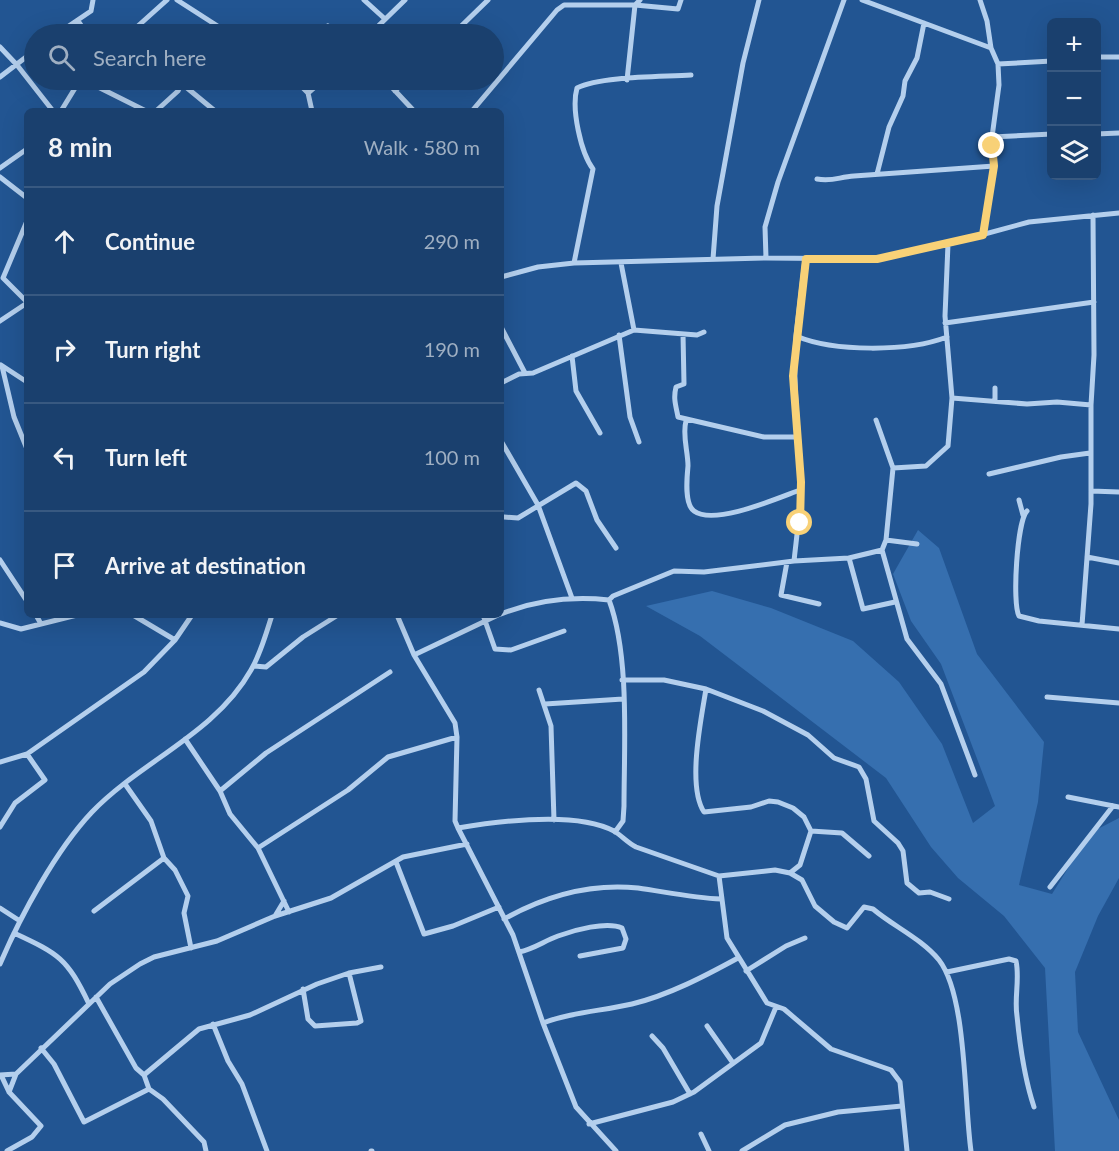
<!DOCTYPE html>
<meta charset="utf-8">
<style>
:root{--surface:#1a406e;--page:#234773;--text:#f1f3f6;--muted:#9fafc2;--line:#385981}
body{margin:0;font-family:Lato,sans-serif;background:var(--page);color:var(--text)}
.controls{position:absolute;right:18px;top:18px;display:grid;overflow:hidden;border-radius:9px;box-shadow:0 6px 24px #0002}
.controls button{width:54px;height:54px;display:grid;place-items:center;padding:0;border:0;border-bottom:2px solid var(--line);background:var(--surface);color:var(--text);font:30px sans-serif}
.stop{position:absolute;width:18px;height:18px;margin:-14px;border:4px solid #f8d177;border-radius:50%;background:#fff}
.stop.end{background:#f8d177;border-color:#fff;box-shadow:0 2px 6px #0008}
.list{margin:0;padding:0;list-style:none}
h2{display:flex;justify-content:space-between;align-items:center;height:78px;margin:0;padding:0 24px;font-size:26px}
h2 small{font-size:20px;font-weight:400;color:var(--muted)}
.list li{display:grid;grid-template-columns:39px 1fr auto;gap:18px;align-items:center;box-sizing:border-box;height:108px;padding:0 24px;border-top:2px solid var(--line)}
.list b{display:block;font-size:22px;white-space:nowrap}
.list em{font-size:20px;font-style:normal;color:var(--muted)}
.icon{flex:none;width:33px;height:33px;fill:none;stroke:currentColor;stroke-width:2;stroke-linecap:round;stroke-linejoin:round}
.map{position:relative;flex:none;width:1119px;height:1151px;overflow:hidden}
.search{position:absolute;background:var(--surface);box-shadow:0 6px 24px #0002;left:24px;top:24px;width:480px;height:66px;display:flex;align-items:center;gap:15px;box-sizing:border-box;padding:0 21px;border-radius:33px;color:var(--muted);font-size:22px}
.panel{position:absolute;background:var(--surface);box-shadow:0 6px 24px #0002;left:24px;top:108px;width:480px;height:510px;border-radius:9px}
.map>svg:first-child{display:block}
.green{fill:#366faf}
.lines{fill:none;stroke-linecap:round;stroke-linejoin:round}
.minor{stroke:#b4cfed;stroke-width:5}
.route{stroke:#f8d177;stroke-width:8}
</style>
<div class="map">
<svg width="1119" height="1151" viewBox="0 0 1119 1151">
<rect width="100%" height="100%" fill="#225592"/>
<!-- green -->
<path class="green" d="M918,530L939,548L977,654L1044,742L1038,802L1019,885L1052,894L1090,833L1119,818V878L1098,916L1075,972L1078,1032L1119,1120V1151H1055L1045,968L1004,916L958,878L931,847L886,778L700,636L646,606L712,591L771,608L853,641L899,682L942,744L973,823L995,806L941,664L911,621L893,574Z"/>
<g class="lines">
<!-- minor -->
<path class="minor" d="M177,0L230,34
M364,0L385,19
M862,0L991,48
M980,0L987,21L991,48L998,64L999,85L992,137L994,166L983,235
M78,21L87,34
M328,26L340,34
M57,34L91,11L93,0
M129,34L167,0
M370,34L405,0
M453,34L488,0
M0,47L17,65L53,111
M1096,57H1119
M998,64L1052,61
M0,77L34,51
M84,80L146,111
M295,80L308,93L312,111
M385,80L414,111
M627,80L635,5L640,0
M181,83L215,111
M395,91L407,80
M308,93L323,80
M61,111L80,80
M156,111L178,91L183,80
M472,111L557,10L564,5H635L678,9L681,0
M1096,134L1119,133
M992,137L1052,134
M0,168L27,149
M877,174L889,127L903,96L905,81L917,58L924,23
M0,177L27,198
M817,179C832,182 839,177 854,176L994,166
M27,221L3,278L27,302
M766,258L765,227L778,182L844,0
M713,259L717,206L743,63L759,0
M574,263L593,169C581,153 571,109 577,88C601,76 661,77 691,75
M621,263L634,330
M501,277L538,267L574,263L766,258L877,259L948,244L1029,222L1119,213
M0,321L27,303
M945,323L1094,302
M501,327L525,373
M683,334L684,384L676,387C673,399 676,406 678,417L764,437H797
M619,335L630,417L639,442
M796,336L805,259
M572,356L576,391L600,433
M1,365L27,382
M2,366L14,417L27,449
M501,383L519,374L533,373L634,330L697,335L704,332
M952,398L1027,404L1057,402L1091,405
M995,401V388
M876,420L893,468L886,540L882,550L907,639L941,684L975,775
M686,421C682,435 688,451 688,466C687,477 684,504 694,511C714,526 778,498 800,490
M501,441L538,505L572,598
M893,468L926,466L948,446L952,398L945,316L948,244
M989,474L1061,457L1090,453
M1091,491L1119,492
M1019,500L1023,515
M1027,511C1017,521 1012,604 1019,616L1039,621L1119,629
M504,517L518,518L576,483L586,491L597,520L616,548
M886,540L917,544
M1087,557L1119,563
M849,558L863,609L895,602
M0,560L27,601
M794,561C797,533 801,506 801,478C799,430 792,384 796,336C834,352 908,352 947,337
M787,562L781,595L819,604
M501,614C536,600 571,596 609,600
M36,615L41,624L77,615
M133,615L175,640L192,615
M397,615L414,655L455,723L457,737L455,821L458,828L513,935L543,1023L576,1107L616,1151
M483,615L495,649L511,650L564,631
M0,623L21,629L41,624
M1082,625L1091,504V405L1094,355L1093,215
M414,655L498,615
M254,666L266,667L303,637L338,615
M622,680H664L706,689L763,711L808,735L834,758L859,767L866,779L874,821L898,843L903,851L907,883L919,893L930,892L949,899
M706,689C701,720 687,786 704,812L751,807L769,801L778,802L793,808L804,817L811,831L800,865L790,873
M539,690L551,726L554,820
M1047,697L1119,703
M545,704L623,699
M185,739L220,791L230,814L258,848L289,912
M0,762L27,754L144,672L175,640
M125,784L151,821L164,858L175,870L188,896L184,913L191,948
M220,791L266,753L390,672
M1068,797L1119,807
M0,827L15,803L45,780L27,754
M458,828C500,821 576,811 614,831C622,836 628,843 636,847L719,876L775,870L790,873L802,880L815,906L834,922L847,928L864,907L873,909C893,926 922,939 939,960C967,996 964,1103 971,1151
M811,831L842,833L869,856
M615,832L623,821L624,806C624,745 630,656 609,600L613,596L674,571L704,572L794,561L849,558L882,550
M258,848L348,790L388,757L457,737
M396,862L424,934L453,926L499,907
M719,876L727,938L767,1003L784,1009L831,1049L891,1070L900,1082L907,1151
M1050,887L1113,806
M0,908L20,921
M94,911L164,858
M275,916L284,901
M504,919C545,896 590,883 638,888C666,892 693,898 721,899
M14,933C59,954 67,958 89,1004
M519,952C534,949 544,941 558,936C574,930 607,921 622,928L626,939L623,948L580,956
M0,964C21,915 56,850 92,812C141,761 215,734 251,670C261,653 266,634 272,615
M746,971L786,946L805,938
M947,972L1009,959L1016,961C1020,979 1014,998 1017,1016C1020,1047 1024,1077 1034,1107
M303,989L308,1019L315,1026L357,1023L361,1021L349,973
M96,997L136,1068L144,1075L149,1089L163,1099L204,1142L206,1151
M543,1023C571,1012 602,1011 632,1004C669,995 705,976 738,958
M213,1024L228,1061L242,1084L267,1151
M707,1026L733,1063
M652,1036L663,1048L690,1094
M41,1048L54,1064L84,1122L149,1089
M0,1075L16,1074L110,984L140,964L154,957L217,941L275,916L331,898L403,857L467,844
M144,1075L199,1029L250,1015L317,984L349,973L381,967
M2,1077L9,1092L41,1126L32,1137L7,1151
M9,1092L16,1074
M589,1124L673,1102L694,1092L761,1043L776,1007
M701,1134L709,1151
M371,1151H372
M742,1151L785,1125L838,1112L902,1106"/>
</g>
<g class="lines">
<!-- route -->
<path class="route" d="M800,523L801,482L793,376L806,259H877L983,235L994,166L992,146"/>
</g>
</svg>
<div class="controls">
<button>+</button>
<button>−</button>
<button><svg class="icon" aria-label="layers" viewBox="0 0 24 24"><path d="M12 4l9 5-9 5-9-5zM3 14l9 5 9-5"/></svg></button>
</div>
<div class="stop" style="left:800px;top:523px"></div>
<div class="stop end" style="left:992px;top:146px"></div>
<div class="search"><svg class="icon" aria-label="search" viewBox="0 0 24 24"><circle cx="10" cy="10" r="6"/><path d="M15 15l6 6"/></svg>Search here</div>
<section class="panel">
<h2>8 min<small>Walk · 580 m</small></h2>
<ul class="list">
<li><svg class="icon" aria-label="ahead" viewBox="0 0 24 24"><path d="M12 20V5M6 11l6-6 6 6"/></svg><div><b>Continue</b></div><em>290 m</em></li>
<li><svg class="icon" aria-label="right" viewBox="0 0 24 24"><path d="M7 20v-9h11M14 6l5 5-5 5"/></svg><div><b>Turn right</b></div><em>190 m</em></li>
<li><svg class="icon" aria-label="left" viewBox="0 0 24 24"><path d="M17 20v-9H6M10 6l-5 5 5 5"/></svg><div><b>Turn left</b></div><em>100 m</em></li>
<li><svg class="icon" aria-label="arrive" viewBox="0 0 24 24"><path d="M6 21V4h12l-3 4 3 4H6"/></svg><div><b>Arrive at destination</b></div></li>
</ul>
</section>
</div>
